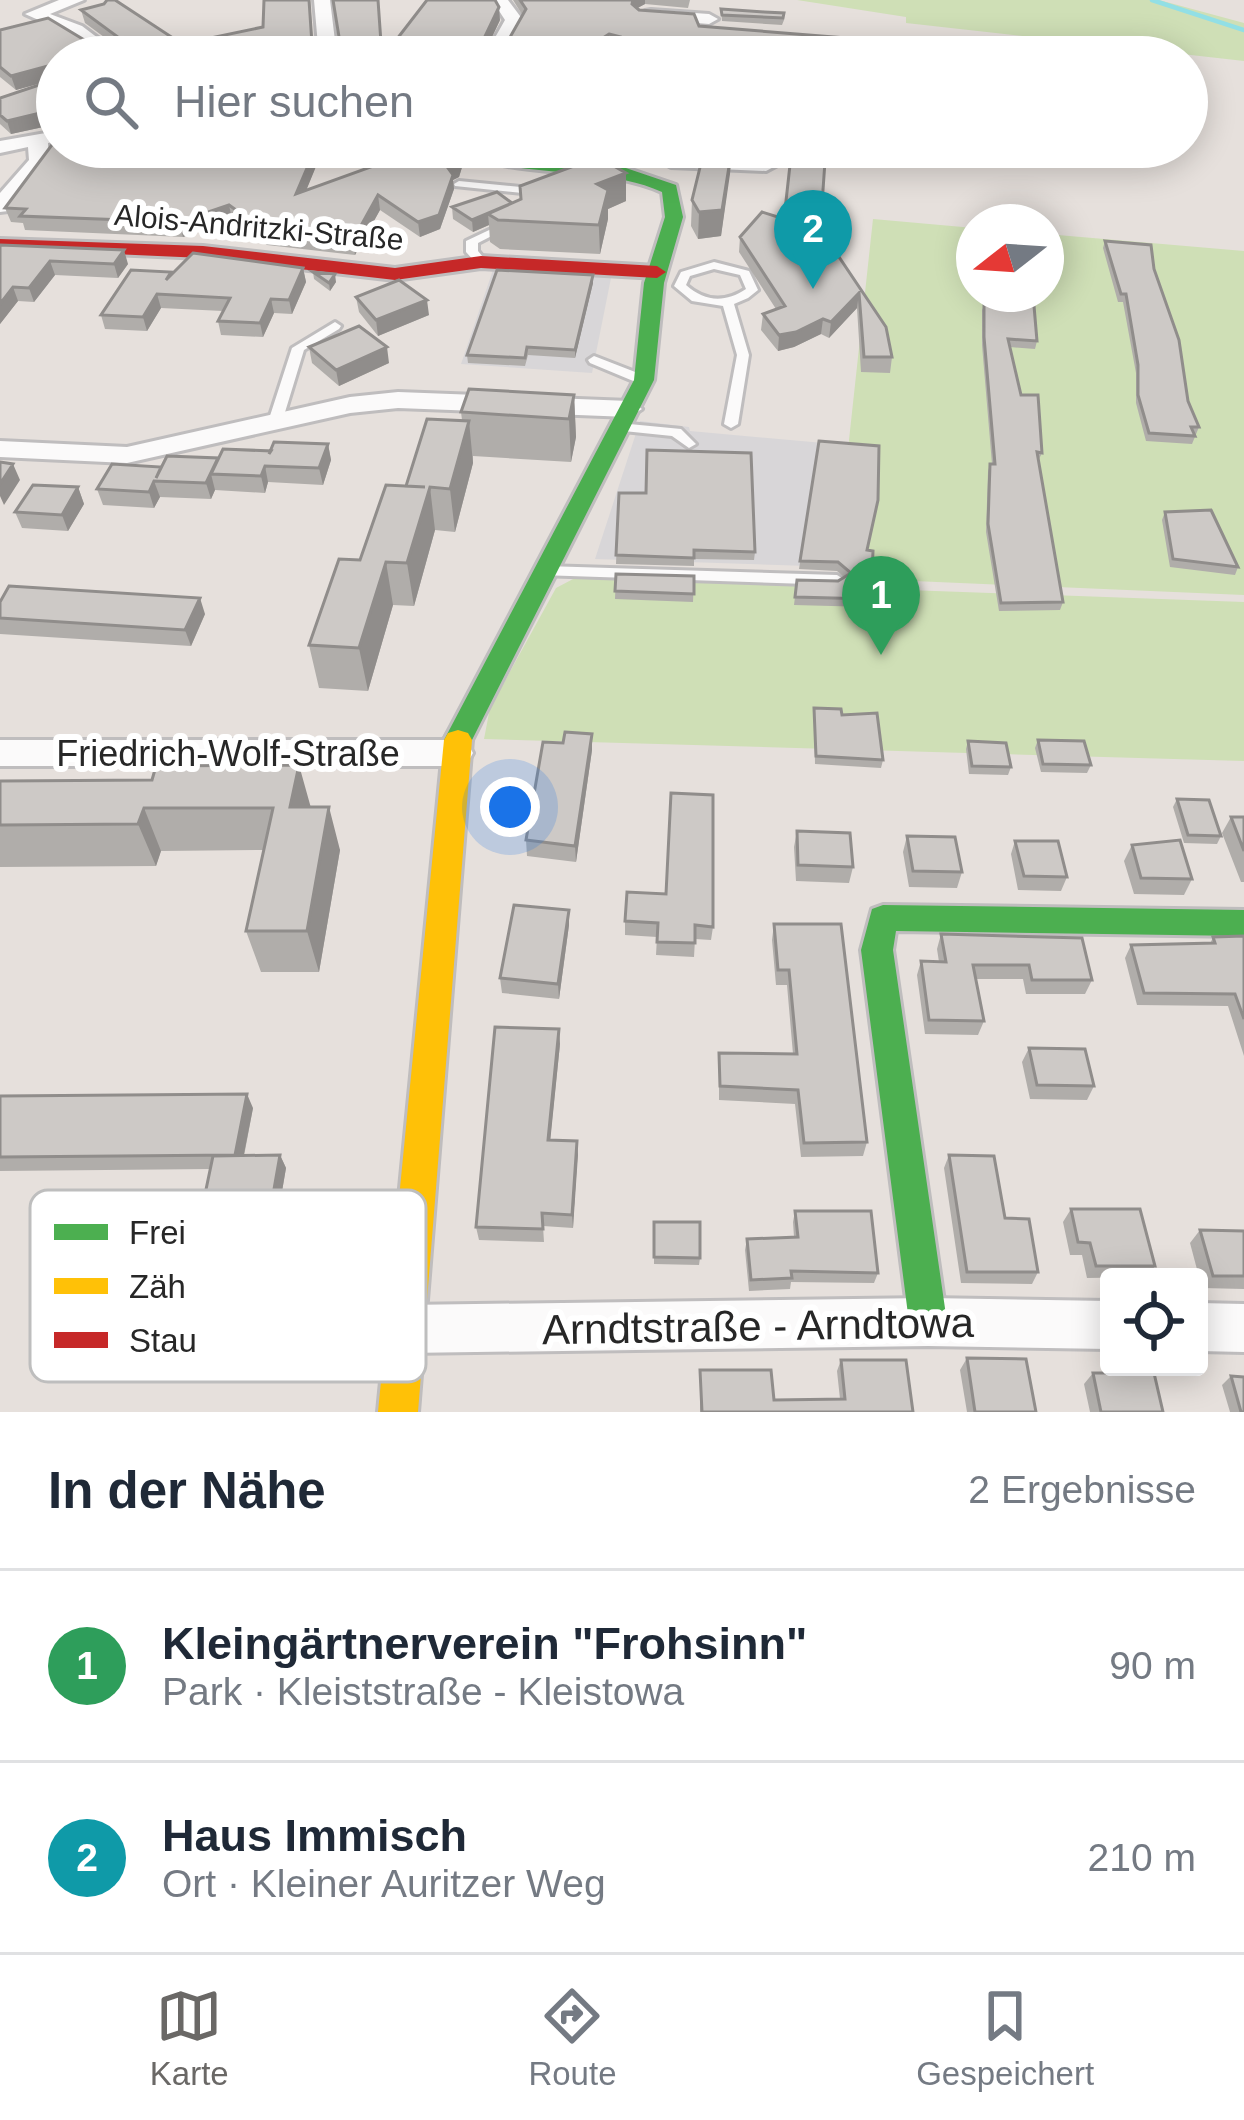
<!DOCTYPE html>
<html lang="de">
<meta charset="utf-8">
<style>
:root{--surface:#fff;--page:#f6f6f7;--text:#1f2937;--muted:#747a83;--line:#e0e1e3;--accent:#6a6866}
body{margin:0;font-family:Helvetica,sans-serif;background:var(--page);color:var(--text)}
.controls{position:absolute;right:36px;bottom:36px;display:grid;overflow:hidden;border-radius:12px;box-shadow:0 6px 30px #0003}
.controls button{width:108px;height:108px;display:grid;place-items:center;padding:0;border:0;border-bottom:3px solid var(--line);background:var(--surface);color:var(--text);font:60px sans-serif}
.compass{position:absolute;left:956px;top:204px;width:108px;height:108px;border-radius:50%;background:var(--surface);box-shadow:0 6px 30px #0003;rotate:253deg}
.you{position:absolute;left:510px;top:807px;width:42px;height:42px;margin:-30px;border:9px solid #fff;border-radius:50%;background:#1a73e8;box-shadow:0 0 0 18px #1a73e833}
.badge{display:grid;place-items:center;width:78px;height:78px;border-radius:50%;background:var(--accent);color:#fff;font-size:39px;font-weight:700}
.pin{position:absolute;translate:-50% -99px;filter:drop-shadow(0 3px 6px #0008)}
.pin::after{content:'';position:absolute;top:63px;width:42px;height:36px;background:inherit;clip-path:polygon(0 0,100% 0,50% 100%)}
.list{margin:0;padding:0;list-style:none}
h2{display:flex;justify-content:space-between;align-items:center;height:156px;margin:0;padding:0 48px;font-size:51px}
h2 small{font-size:39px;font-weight:400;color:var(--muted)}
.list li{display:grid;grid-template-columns:78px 1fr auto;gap:36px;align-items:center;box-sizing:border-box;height:192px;padding:0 48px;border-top:3px solid var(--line)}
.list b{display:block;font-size:45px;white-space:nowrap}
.list p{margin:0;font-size:39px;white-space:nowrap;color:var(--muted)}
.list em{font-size:39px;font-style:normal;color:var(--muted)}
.icon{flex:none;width:66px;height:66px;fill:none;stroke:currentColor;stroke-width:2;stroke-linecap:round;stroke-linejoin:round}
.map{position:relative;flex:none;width:1244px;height:1412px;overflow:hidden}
.search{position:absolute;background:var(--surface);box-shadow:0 6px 30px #0003;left:36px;right:36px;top:36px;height:132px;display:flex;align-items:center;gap:30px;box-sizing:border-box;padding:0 42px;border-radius:66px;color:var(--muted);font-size:45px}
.sheet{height:540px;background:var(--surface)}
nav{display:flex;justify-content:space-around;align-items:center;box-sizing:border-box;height:168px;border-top:3px solid var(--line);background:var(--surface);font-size:33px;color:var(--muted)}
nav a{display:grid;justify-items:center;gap:6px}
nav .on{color:var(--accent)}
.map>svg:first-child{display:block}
.industrial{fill:#d8d6d8}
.green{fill:#cfdfb6}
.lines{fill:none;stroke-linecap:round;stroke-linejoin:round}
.stream{stroke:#92dfe5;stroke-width:4.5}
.lane-casing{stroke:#bfbdbe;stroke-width:6}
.street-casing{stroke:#bfbdbe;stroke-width:6}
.fast-casing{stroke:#bfbdbe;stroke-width:6}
.slow-casing{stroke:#bfbdbe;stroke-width:6}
.jam-casing{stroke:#bfbdbe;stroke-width:6}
.lane{fill:#fbfafa;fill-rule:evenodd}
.street{fill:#fbfafa;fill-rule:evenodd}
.fast{fill:#4caf50;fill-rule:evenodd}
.slow{fill:#ffc107;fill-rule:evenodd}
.jam{fill:#c62828;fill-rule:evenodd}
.wall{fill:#b0adaa}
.shaded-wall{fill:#908d8b}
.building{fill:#cdc9c6;stroke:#908d8b;stroke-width:3;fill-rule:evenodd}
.labels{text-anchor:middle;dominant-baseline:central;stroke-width:12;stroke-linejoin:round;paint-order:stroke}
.far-street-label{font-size:30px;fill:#272727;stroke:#fff}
.street-label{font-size:36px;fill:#272727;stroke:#fff}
.near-street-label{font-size:42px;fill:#272727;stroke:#fff}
.key{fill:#fff;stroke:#bebebe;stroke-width:3}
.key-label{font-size:33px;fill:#272727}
</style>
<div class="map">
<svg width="1244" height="1412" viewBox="0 0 1244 1412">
<rect width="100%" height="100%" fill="#e6e0dc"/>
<!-- industrial -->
<path class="industrial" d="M494,267L612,273L592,373L461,364Z
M640,421L689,427L690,431L846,445L839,567L595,559Z"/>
<!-- green -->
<path class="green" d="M797,0H1159L1244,23V61L906,23V17Z
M873,219L974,228V294H1046V234L1244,251V595L844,578L849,440Z
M575,578L1244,602V761L484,739L490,708L556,588Z"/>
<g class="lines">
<!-- stream -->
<path class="stream" d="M1152,0L1244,30"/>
<defs>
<path id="lane" d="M459,181L541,189L546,192L541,195L455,186L454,184Z
M504,223L513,225L478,243V251L487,262L477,264L466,252V241Z
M714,262L749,271L758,290L748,298L734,304L749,355L738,424L731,428L724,424L737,355L723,306L692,301L674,286L681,272ZM714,269L740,275L746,289C725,303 705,302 686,285L690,276Z
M335,322L341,326L339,329L304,350L282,422L280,425H270L268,422L292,348Z
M594,356L648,377L649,380L643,384L638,383L590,363L588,360Z
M619,423L681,429L696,444L689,448L672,436L614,430L612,427Z
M545,566L837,575L845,580L837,585L540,575L538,571Z"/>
<path id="street" d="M59,0H84L50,14L82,26L123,57H102L70,34L25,14Z
M314,0H330L337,57H319Z
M492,0H508L523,20L502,57H484L505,20Z
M651,10L709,14L718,19L709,24L645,19V11Z
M57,131V141L48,143L49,161L8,211L0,212V193L29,160L28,147L0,153V141Z
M766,147H786L781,163L766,171L671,167L661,161L671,155L761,159Z
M398,392L629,401L642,409L629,417L398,408L350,413L127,463L0,457V441L127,447L350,397Z
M0,740H456L468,744L473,753L468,762L456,766H0Z
M928,1298L1109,1301V1349L928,1346L406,1353L389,1346L382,1329L389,1312L406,1305Z
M1199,1303L1244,1304V1352L1199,1351Z"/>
<path id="fast" d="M454,147L620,166L676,185L683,217L664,283L654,380L472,740L468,747H448L444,740L634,380L644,283L665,217L662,192C599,163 504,181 454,147Z
M883,905L1244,910V936L896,931L893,950L947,1322L942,1336L928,1341L914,1336L909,1322L861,950L872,909Z"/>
<path id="slow" d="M458,730L468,733L472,740L418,1412H378L444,740L448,733Z"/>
<path id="jam" d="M0,239L203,246L395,268L481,256L657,266L666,272L657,278L481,268L395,280L203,258L0,249Z"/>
</defs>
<!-- lane casing -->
<use href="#lane" class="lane-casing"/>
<!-- street casing -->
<use href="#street" class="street-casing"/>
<!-- fast casing -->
<use href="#fast" class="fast-casing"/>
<!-- slow casing -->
<use href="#slow" class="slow-casing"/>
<!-- jam casing -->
<use href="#jam" class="jam-casing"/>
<!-- lane -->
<use href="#lane" class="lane"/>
<!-- street -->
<use href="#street" class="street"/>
<!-- fast -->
<use href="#fast" class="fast"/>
<!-- slow -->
<use href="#slow" class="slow"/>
<!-- jam -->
<use href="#jam" class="jam"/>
</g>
<!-- wall -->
<path class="wall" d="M264,0H310L313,45L317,48L382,57H57V124L11,134L0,124V98L54,79L16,90L0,77V30L96,47L119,48L85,23L81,10L182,44L263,27Z
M513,0H690L688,8L645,4L637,8L699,26L844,57H712L672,54L671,57H383L500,20L487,47L505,46L523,16Z
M721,9L784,13V20L782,25L722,21Z
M324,147L306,190L380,164L355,147H457L463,164L459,177L453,180L454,189L440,229L420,237L380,210L355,255L267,245L232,219L183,237L25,230L23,223L11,222L5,208Z
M608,147H648L645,161L608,155Z
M705,147H742L741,154L732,153L721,236L698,239L691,226L692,200Z
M626,173V201L608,209V219L600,254L500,249L490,242L489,225L473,232L453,219L452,207L512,203Z
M821,218L803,230L827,252L835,251L892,357L890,373L861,372L857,308L829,338L821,334L794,347L778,351L761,330L763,314L776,309L739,252L740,237L784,219Z
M1105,241L1154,269L1188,401L1199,427L1192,444L1146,441L1136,403V373L1123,302H1118L1103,248Z
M0,245L128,264L118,278L55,275L34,302L18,301L0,324Z
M303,268L306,282L292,314L274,313L263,337L221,335L218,321L223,311L161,308L147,331L105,329L101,315L171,274Z
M313,272L336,282L330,291L314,279Z
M593,275V283L575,358L528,355L525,366L468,363L467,355Z
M985,294H1033L1037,341L1035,349L1010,347L1021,395L1042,453L1038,461L1063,602L1060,610L999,611L986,532L988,472L990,464H992L982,345V310L986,302Z
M356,297L429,315L378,336L359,312Z
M309,347L389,363L339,386L312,363Z
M574,395L576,437L571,462L473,456V463L455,532L435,530L414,606L393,605L368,691L319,688L309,645L406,486L462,420L461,412Z
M819,441L868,550L871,599L869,607L794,605L797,580L838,581L844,577L837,571L799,569Z
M328,444L331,460L323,485L268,482L265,493L215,490L211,499L160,497L154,508L103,505L97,489L161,467Z
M78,487L84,504L68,531L22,528L15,512Z
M619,493L755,552L754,560L694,559V566L616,564Z
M1165,512L1238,567L1235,575L1170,567L1162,520Z
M616,574L694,576L693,602L615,599Z
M0,602L205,614L191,646L0,634Z
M814,708L842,715L883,760L881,768L815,764Z
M592,734V750L576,862L527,856L526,840L563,743Z
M1038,740L1091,765L1087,773L1041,772L1035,748Z
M968,741L1011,767L1008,775L969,774L966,749Z
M0,781L311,807L340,850L319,972H261L246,931L263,850L161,851L156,866L0,867Z
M1177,799L1221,836L1217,844L1184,843L1173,807Z
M1231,817H1244V882H1241L1222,833Z
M797,831L853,867L849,883L796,881L794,847Z
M907,836L962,872L957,888L909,887L903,852Z
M1015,841L1067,877L1061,891L1018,890L1011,854Z
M1132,845L1192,879L1184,895L1134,894L1124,861Z
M569,910V925L559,999L502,993L500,978Z
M625,921L713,927L711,940L695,939L694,957L656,955L657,937L625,935Z
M774,924L867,1142L863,1156L801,1157L795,1104L719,1100V1053L793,1054L787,985H776L772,940Z
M941,934L1092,980L1085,994H1026L1023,979H976L984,1021L978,1035L925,1034L917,975L921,961L939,962L937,949Z
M1244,936V1056L1228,1006L1137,1005L1125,958L1131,945L1210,944L1213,937Z
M560,1044L550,1140L577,1141L573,1228L543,1226L544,1242L479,1240L476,1227Z
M1029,1048L1094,1086L1087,1100L1030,1099L1022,1062Z
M0,1096L253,1108L244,1156L280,1155L286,1168L255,1349H184L175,1338L211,1169L0,1171Z
M949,1155L1005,1218L1038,1272L1032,1284L961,1283L944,1168Z
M1071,1209L1155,1266L1147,1277L1087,1278L1082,1255H1070L1063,1222Z
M795,1211L878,1273L874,1283L791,1282L790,1289L749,1291L745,1250L747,1239L794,1237L793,1222Z
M654,1222L700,1258L699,1265L654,1264Z
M1200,1230L1244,1231V1289L1202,1288L1190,1243Z
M967,1358L1036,1412H967L960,1370Z
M841,1360L913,1412H700V1370L774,1400L840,1399L837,1371Z
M1093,1373L1163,1412H1090L1084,1384Z
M1231,1376L1244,1412H1230L1222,1385Z"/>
<!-- shaded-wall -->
<path class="shaded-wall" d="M633,0H645V4L634,10L632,17Z
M499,7L500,20L484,54L480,47Z
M609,34L610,48L596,56L595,43Z
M148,50L150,57H120Z
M52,65L56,79L16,90L11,76Z
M57,109V124L11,134L7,121Z
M316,147H324L299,208L296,194Z
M732,148L730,174L721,236L698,239L699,212Z
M462,150L463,164L459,177L453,180L454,189L440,229L420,237L418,222L448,168Z
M626,173V201L608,209V219L600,254L597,184Z
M378,195L380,210L355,255L353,240Z
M513,203V215L498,221L488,214L489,225L473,232L472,220Z
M822,204L821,218L792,236L794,221Z
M229,205L232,219L183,237L179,222Z
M124,250L128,264L118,278L114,264Z
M50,261L55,275L34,302L29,288Z
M303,268L306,282L292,314L289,300Z
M335,274L336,282L330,291L329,283Z
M593,275V283L575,358V350Z
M13,287L18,301L0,324V304Z
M859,293L857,308L829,338L831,322Z
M157,294L161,308L147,331L143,317Z
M271,299L274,313L263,337L260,323Z
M427,300L429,315L378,336L376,320Z
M823,319L821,334L794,347L778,351L779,335Z
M387,347L389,363L339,386L336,370Z
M574,395L576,437L571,462L569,419Z
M469,421L473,463L455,532L450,489Z
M328,444L331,460L323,485L319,468Z
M13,464L20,480L4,505L0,496V484Z
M265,466L268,482L265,493L261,476Z
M211,474L215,490L211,499L206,483Z
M154,481L160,497L154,508L149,492Z
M78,487L84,504L68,531L62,515Z
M430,487L435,530L414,606L407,563Z
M386,562L393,605L368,691L359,648Z
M200,598L205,614L191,646L185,630Z
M592,734V750L576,862L575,846Z
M299,765L311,808L290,807Z
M329,807L340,850L319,972L307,931Z
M144,808L161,851L156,866L138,824Z
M569,910V925L559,999L558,984Z
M559,1029L560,1044L549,1153L548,1140Z
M247,1094L253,1108L241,1169L235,1155Z
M577,1141L578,1155L573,1228L572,1215Z
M280,1155L286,1168L255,1349L248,1337Z"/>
<!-- building -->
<path class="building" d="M107,0H115L182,44L263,27L264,0H309L312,44L317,48H335L340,43L333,0H378L382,57H159L148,50L120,57H57V69L52,65L11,76L0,67V30L48,18L96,47L120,48L122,40L81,10L104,4Z
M427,0H495L499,7L480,47L505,46L526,9L520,0H633L632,4L639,10L694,14L699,26L845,38L844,57H716L718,44L672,41L667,57H525L449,52L455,57H383ZM609,34L621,37L625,44L600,48L595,43Z
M721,9L764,12L784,13L783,18L722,15Z
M57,71V82L49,84L57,90V109L7,121L0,115V98L54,80Z
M57,138V147H316L296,194L393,159L374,147H457L462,150L457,163L448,168L453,175L439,215L418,222L378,195L353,240L264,230L229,205L179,222L20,216L26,209L5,208Z
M705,147L732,148L722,210L699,212L692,200Z
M792,147H826L822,204L794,221L827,252L835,251L886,327L892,357H864L859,293L831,322L823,319L796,332L779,335L763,314L785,306L740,237L762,212L784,219Z
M598,157L626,173L597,184L608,190L599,225L498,220L488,214L521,199L520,186Z
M497,192L512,203L472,220L452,207Z
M1105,241L1151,245L1154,269L1179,340L1188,401L1199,427H1191L1195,436L1149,433L1138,395V365L1126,294H1121Z
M0,245L124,250L114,264L50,261L29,288L13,287L0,304Z
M193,253L303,268L289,300L271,299L260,323L218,321L230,298L157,294L143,317L101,315L131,270L171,272L166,280Z
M497,270L593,275L575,350L527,347L525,358L467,355Z
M313,272L335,274L329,283Z
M399,280L427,300L376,320L356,297Z
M987,294H1033L1037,341L1008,339L1021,395H1038L1042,453L1037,452L1063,602L1001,603L988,524L990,464H995L984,337V302H989Z
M359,326L387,347L336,370L309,347Z
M469,389L574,395L569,419L461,412Z
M427,419L469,421L450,489L430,487L407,563L386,562L359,648L309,645L339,559L360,560L386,485L425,487L406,486Z
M819,441L879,446L878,500L867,550L873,551L871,599L795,597L797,580L838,581L851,573L838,562L800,561Z
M274,442L328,444L319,468L265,466L261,476L211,474L223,449L271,451L269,454Z
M647,450L751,453L755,552L694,550V558L616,555L619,493H646Z
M167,456L218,458L206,483L154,481L149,492L97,489L112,464L161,467L156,478Z
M0,462L13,464L0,484Z
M33,485L78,487L62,515L15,512Z
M1211,510L1238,567L1173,559L1165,512Z
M616,574L694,576V594L615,591Z
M9,586L200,598L185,630L0,618V602Z
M814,708L841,709L842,715L877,713L883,760L816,756Z
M565,732L592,734L575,846L526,840L543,742L563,743Z
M1038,740L1084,741L1091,765L1043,764Z
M968,741L1006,743L1011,767L972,766Z
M299,765L290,807H329L307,931H246L273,808H144L138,824L0,825V781L152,780L156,766Z
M671,793L713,795V927L695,925V943L657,942L658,923L625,921L627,892L666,894Z
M1177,799L1209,800L1221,836L1188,835Z
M1231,817H1244V851Z
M797,831L850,833L853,867L798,865Z
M907,836L955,837L962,872L913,871Z
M1180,840L1192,879L1141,878L1132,845Z
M1015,841H1058L1067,877L1024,876Z
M514,905L569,910L558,984L500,978Z
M774,924H841L867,1142L804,1143L798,1090L720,1086L719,1053L797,1054L789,970H778Z
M941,934L1082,938L1092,980H1032L1029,965H973L984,1021L929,1020L921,961L946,962Z
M1244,936V1019L1235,994L1144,993L1131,945L1215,943L1213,937Z
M495,1027L559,1029L548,1140L577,1141L572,1215L542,1213L543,1229L476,1227Z
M1029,1048L1085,1049L1094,1086L1037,1085Z
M247,1094L235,1155L0,1157V1096Z
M280,1155L248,1337L175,1338L213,1156Z
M949,1155L994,1156L1005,1218L1029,1219L1038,1272H967Z
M1071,1209H1140L1155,1266H1096L1090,1243L1078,1242Z
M795,1211H871L878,1273L791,1271L792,1278L751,1280L747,1239L798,1237Z
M654,1222H700V1258L654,1257Z
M1200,1230L1244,1231V1276H1213Z
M967,1358L1026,1359L1036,1412H975Z
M841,1360H906L913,1412H702L700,1370H771L774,1400L845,1399Z
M1093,1373H1154L1163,1412H1101Z
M1231,1376L1244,1377V1412H1241Z"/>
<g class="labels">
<!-- far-street labels -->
<g class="far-street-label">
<text transform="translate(259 227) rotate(5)">Alois-Andritzki-Straße</text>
</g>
<!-- street labels -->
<g class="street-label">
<text x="228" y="753">Friedrich-Wolf-Straße</text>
</g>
<!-- near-street labels -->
<g class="near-street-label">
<text transform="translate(758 1326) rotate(-1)">Arndtstraße - Arndtowa</text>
</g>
</g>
<!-- legend -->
<rect x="30" y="1190" width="396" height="192" rx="18" class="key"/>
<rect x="54" y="1224" width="54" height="16" fill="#4caf50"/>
<rect x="54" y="1278" width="54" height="16" fill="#ffc107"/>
<rect x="54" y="1332" width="54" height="16" fill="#c62828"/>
<g class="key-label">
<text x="129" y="1244">Frei</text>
<text x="129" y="1298">Zäh</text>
<text x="129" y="1352">Stau</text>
</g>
</svg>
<div class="controls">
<button><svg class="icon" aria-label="locate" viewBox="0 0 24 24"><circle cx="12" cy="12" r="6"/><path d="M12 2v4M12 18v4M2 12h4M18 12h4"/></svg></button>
</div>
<svg class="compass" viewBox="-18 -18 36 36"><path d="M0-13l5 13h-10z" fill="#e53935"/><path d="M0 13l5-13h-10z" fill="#747a83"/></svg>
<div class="you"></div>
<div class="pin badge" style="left:881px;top:655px;background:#2e9e5b">1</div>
<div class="pin badge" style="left:813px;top:289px;background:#0f9aa8">2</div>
<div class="search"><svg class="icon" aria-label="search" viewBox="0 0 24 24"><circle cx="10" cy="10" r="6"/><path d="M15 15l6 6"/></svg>Hier suchen</div>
</div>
<section class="sheet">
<h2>In der Nähe<small>2 Ergebnisse</small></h2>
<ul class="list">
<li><span class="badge" style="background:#2e9e5b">1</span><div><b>Kleingärtnerverein &quot;Frohsinn&quot;</b><p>Park · Kleiststraße - Kleistowa</p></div><em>90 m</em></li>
<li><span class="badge" style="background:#0f9aa8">2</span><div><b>Haus Immisch</b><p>Ort · Kleiner Auritzer Weg</p></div><em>210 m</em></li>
</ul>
</section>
<nav>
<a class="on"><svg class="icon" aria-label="map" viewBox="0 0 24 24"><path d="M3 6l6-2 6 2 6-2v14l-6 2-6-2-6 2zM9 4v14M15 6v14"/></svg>Karte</a>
<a><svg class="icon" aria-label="directions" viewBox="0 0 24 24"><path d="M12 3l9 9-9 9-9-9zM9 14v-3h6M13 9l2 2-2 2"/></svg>Route</a>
<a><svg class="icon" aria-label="saved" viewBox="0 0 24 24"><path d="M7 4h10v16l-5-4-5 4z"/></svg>Gespeichert</a>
</nav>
